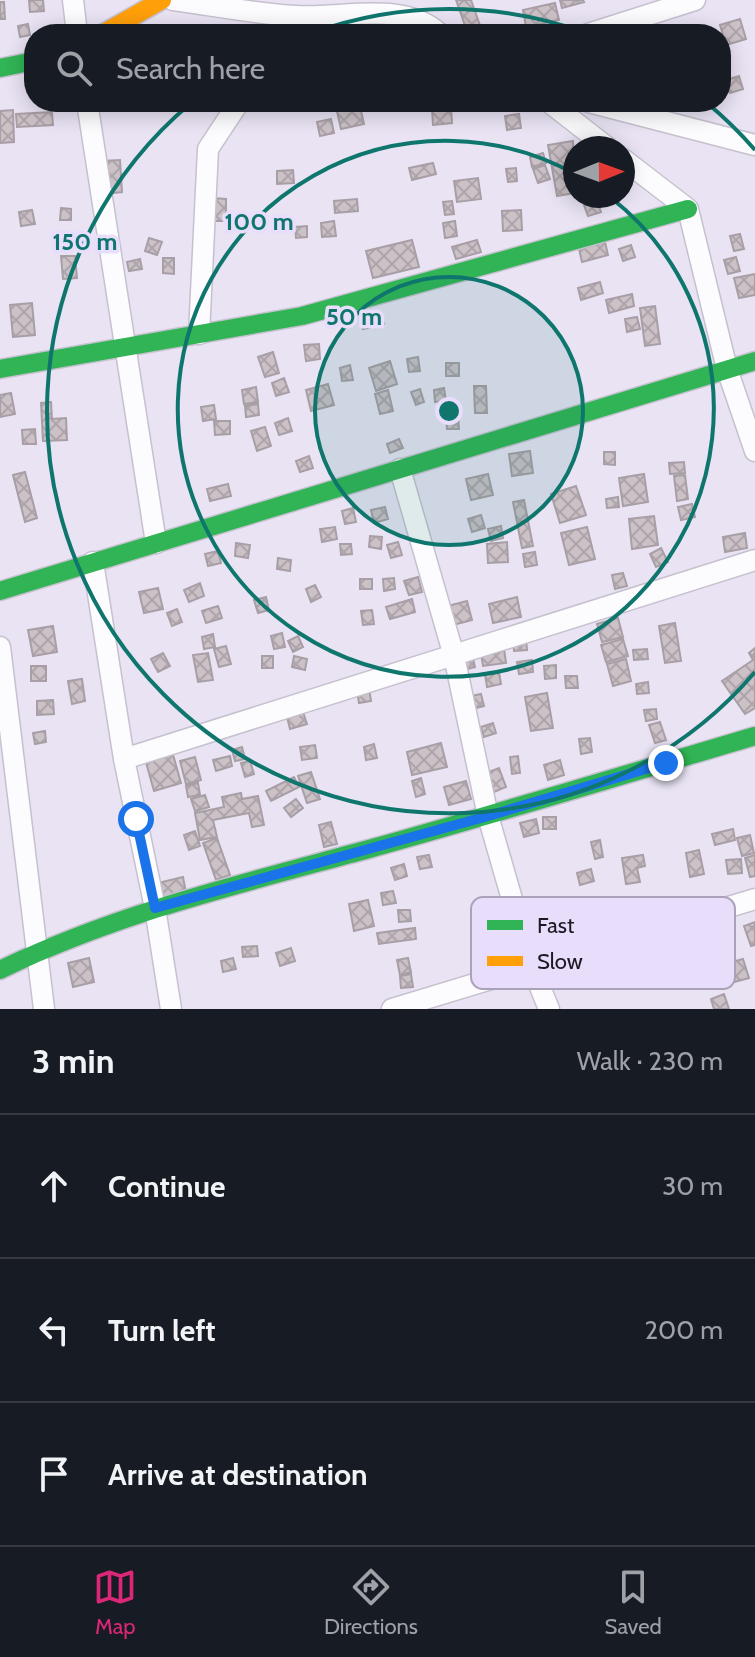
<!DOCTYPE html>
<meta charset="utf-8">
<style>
:root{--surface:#171b24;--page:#20242c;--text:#f1f3f6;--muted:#9ea1a6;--line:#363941;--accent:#db2777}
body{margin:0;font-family:Cabin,sans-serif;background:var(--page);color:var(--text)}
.compass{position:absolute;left:563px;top:136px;width:72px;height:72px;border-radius:50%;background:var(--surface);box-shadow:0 4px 20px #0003;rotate:89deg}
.stop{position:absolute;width:24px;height:24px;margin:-18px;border:6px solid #1a73e8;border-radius:50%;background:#fff}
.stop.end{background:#1a73e8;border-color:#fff;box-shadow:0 2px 8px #0008}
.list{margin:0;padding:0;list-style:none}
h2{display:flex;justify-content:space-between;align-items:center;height:104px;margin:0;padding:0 32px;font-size:34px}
h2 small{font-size:26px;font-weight:400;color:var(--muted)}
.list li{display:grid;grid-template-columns:52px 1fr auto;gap:24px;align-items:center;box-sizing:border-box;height:144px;padding:0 32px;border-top:2px solid var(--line)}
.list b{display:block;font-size:30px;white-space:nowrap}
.list em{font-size:26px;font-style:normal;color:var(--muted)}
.icon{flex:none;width:44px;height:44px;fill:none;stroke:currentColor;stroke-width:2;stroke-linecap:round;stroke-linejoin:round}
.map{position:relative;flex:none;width:755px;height:1009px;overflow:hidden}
.search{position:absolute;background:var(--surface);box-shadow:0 4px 20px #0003;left:24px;right:24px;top:24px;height:88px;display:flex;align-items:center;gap:20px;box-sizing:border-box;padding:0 28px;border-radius:32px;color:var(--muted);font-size:30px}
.sheet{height:536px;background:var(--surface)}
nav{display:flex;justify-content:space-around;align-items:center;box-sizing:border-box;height:112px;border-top:2px solid var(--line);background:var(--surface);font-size:22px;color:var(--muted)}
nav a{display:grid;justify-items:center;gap:4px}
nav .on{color:var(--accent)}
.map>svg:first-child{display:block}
.building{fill:url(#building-cross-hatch);stroke:#a89fa6;stroke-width:2}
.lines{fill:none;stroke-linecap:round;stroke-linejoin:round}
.street-casing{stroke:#c6c1ce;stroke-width:23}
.fast-casing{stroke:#c6c1ce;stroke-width:21}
.slow-casing{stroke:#c6c1ce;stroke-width:21}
.street{stroke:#fcfbfd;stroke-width:20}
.fast{stroke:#30b455;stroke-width:18}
.slow{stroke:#ff9f0a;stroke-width:18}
.route{stroke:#1a73e8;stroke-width:10}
.ring{fill:none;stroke:#0f766e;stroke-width:4}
.key{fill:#e8ddfa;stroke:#aba2ba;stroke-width:2}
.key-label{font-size:22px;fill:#1d1924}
.centre{fill:#0f766e;stroke:#e8ddfa;stroke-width:4}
.ring-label{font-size:24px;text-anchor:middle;font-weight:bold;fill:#0f766e;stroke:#e8ddfa;stroke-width:7;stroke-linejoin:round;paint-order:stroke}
</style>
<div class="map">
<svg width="755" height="1009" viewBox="0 0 755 1009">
<defs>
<pattern id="building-cross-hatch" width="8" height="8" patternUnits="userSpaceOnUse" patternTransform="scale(2)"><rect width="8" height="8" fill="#cbc1c7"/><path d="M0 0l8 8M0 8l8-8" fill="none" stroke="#aea5ab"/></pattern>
</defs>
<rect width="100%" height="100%" fill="#e9e3f4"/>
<!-- building -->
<path class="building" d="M29,0H43L44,11L30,12Z
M456,0H471L483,34H468Z
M560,0H583L584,2L562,8Z
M0,2H4L5,19H0Z
M555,3L559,20L526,27L523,10Z
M740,19L746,39L726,45L720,25Z
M28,24L30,35L20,37L18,26Z
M739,76L743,89L730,93L726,80Z
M359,102L364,124L341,129L336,107Z
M451,108L452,123L433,125L432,109Z
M13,110L14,142L0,143V111Z
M52,112L53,125L17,127L16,114Z
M519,114L521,128L507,130L505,116Z
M331,119L334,133L320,136L317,122Z
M573,141L575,193L557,196L548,145Z
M543,153L546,163L532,167L530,157Z
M120,160L122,192L105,194L102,161Z
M433,163L436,174L412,180L409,168Z
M545,165L550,179L538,183L533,169Z
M516,168L517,181L508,182L506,169Z
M293,170L294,183L277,184V171Z
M478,178L481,199L457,202L454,181Z
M212,198L226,199V221H212Z
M357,199L358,211L335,213L334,201Z
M597,200L601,212L588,216L584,205Z
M452,201L454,214L445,215L443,202Z
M61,208L71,209V220H60Z
M32,210L35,224L21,226L19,212Z
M521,210L522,230L503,231L502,211Z
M334,221L336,236L322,237L321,223Z
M455,221L457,236L445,238L443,223Z
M307,226V237L296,238L295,227Z
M740,234L744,249L734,251L730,236Z
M149,238L162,242L157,255L145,251Z
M412,240L419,267L373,278L366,251Z
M477,240L481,252L456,259L452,247Z
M605,242L608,255L582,262L579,249Z
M631,245L635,257L623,261L619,249Z
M61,256H75L77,278L63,279Z
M736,257L740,271L728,274L724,260Z
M163,258H174V274L163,273Z
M140,259L142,269L129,271L127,262Z
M755,274V295L739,298L734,278Z
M600,282L603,293L581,300L578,288Z
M632,294L634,306L609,313L606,300Z
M32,303L35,335L13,337L10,305Z
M655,306L660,344L645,346L640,308Z
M381,313L384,324L363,329L361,318Z
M637,317L640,329L627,332L625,319Z
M319,344L320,359L306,361L304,345Z
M273,352L279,373L265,377L258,357Z
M418,357L420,371L409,372L407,359Z
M390,361L397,384L376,391L369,368Z
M446,363H459V376H446Z
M350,365L353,380L342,381L340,368Z
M284,378L289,392L276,396L272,383Z
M328,384L334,405L311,411L306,390Z
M474,386H486L487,413H475Z
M256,387L258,402L244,404L242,390Z
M444,388L446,401L435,402L434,390Z
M420,389L424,402L416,405L411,392Z
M388,390L393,411L380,414L375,394Z
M11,393L15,414L0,417V395Z
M51,402L52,419L66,418L67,440L43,441L41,403Z
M258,404L259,415L246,417L245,406Z
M214,405L216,419L203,421L201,407Z
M446,415H458L459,429H447Z
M288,418L292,431L279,435L275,423Z
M214,421H230V434L215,435Z
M265,427L271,446L257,451L251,431Z
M35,429L36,444H23L22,430Z
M399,439L403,448L390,453L387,444Z
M530,451L533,473L512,476L509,454Z
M604,452H615V465L604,464Z
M309,456L313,468L300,472L296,461Z
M684,462L685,473L670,474L669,463Z
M25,472L37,518L25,522L13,475Z
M488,474L493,495L471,500L466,479Z
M644,474L648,502L623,506L619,478Z
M685,475L688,499L677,501L674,476Z
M228,484L231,496L210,501L207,489Z
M576,486L586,515L560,523L551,494Z
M618,497L619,507L607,508L606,499Z
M524,500L533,546L522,548L513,502Z
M692,504L695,517L681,520L678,507Z
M385,507L388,519L374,523L371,510Z
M353,508L356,522L345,524L342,511Z
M481,515L485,528L472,532L468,519Z
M654,516L658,545L632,549L629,519Z
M501,526L503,538L491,541L488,529Z
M335,527L337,539L322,542L320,529Z
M587,527L595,559L569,565L561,533Z
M745,533L747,548L725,552L723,537Z
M370,536L382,537L381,549L369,547Z
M398,542L402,555L391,558L387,545Z
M507,542L508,562L488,563L487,544Z
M236,543L250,545L248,558L235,556Z
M340,544H351L352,554L341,555Z
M661,548L668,562L656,567L650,554Z
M218,551L221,563L208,566L205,554Z
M535,552L537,565L525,567L523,554Z
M278,558L291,560L290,571L277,569Z
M623,573L627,586L615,589L612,575Z
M418,577L422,592L409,595L404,581Z
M394,578L395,589L384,591L383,579Z
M360,579H372V589H360Z
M200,583L204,596L189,602L184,590Z
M315,585L321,597L311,602L306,589Z
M158,588L163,609L144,613L139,592Z
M266,597L269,610L258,613L254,600Z
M517,597L521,617L493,623L489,604Z
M412,599L415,612L390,619L386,607Z
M467,601L472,620L449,626L444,607Z
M218,606L222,618L206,623L202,611Z
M177,609L182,622L172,626L167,613Z
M372,610L374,624L363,625L361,611Z
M618,618L623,637L602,642L597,624Z
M675,623L681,661L665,663L659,626Z
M53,626L57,652L33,656L28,630Z
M282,633L285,647L274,649L271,636Z
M213,634L215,647L204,649L202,637Z
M298,636L303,647L293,652L288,641Z
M526,638L527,650L514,651L513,640Z
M623,639L628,656L606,662L601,645Z
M226,646L231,664L219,667L214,649Z
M755,648V708L745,714L722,681L753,660L749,653Z
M504,649L506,663L483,666L481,653Z
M647,649L648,659L634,660L633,650Z
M163,653L170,666L158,672L151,659Z
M208,653L213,680L198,682L193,655Z
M472,654L475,667L460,671L456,659Z
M262,656H273V668H262Z
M294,656L307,659L305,670L292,667Z
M626,659L631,681L613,686L607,664Z
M532,660L533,672L519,674L517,662Z
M556,665V678L545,679L544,666Z
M31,666H46V681H31Z
M499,672L501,684L487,687L485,674Z
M565,676H577L578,688H566Z
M82,679L85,701L72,704L68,681Z
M648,682L649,693L637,694L636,684Z
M369,688L371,701L359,703L357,691Z
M547,693L553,728L531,731L525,697Z
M481,694L484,706L469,710L466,697Z
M53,700L54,714L37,715V701Z
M656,709L657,719L646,721L644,710Z
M303,712L307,724L290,729L287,717Z
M660,722L666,740L655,743L649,725Z
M493,723L496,733L484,737L481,727Z
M45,731L46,742L35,744L33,733Z
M590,738L592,752L581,754L579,739Z
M441,743L447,767L412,775L407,752Z
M374,744L377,758L366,760L364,747Z
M315,745L317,758L302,760L300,747Z
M242,747L245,759L235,761L232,750Z
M172,751L181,783L154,791L145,759Z
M230,756L232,766L216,771L213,760Z
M518,756L520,773L512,774L510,757Z
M195,757L201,780L186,784L180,761Z
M560,760L564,775L548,780L544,765Z
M250,761L254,774L245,777L241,763Z
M499,768L506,787L494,792L486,773Z
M311,772L320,799L307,803L298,776Z
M294,777L299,787L271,801L266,791Z
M421,778L425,794L416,797L412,781Z
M466,781L471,799L449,805L444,787Z
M198,783L200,795L188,797L186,786Z
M241,793L242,799L258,796L264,825L252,827L249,813L213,820L217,837L200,840L195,813L224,807L222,797Z
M205,795L209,807L195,811L191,799Z
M296,799L303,808L291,817L284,808Z
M543,817H556V829H543Z
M536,819L539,833L524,837L520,823Z
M331,822L337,844L324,847L319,825Z
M733,829L735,840L715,845L712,834Z
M195,831L200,846L189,850L184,835Z
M750,835L754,853L742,856L737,838Z
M217,838L230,875L216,880L203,843Z
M600,840L603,857L595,859L591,842Z
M699,850L704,874L690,877L686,853Z
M429,855L432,867L420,869L417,857Z
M643,855L645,866L637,868L640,882L626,884L622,858Z
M755,855V876L750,877L745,858Z
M741,859L742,873L728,874L726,860Z
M404,864L407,876L395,880L391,868Z
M591,869L594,881L580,885L577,873Z
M183,877L186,893L161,899L158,883Z
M393,891L396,903L383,905L381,893Z
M368,900L374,926L354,931L349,904Z
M398,910H410L411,921L399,922Z
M755,922V945L751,946L744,926Z
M415,928L416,939L379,944L377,933Z
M257,946L258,956L243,957L242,947Z
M291,948L295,961L280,966L276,953Z
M89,958L94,982L73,987L68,963Z
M233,958L236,969L223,972L221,961Z
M408,958L411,972L400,975L397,960Z
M743,959L749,978L727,984L721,965Z
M411,974L413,987L401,988L400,976Z
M724,994L729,1009H714L711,999Z"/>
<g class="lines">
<defs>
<path id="street" d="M73,0L77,34
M173,0C213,5 255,14 296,16C342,19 403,0 440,34
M588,34L695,0
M87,102L156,543
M549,102L608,148
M589,102L755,145
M623,159L688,209L727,369L755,451
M199,334L208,149L239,102
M400,469L454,656L488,816L531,965L549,1009
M93,562L124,759L155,908L171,1009
M0,647L44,1009
M124,759L755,560
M392,1009L755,899"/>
<path id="fast" d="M0,68L34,61
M0,369L302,316L688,209
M0,591L755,361
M0,970C117,913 244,883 369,849C499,813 627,774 755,736"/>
<path id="slow" d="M102,34L162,0"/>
</defs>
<!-- street casing -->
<use href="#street" class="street-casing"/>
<!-- fast casing -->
<use href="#fast" class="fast-casing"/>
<!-- slow casing -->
<use href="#slow" class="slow-casing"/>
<!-- street -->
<use href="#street" class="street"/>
<!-- fast -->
<use href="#fast" class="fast"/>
<!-- slow -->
<use href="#slow" class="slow"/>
</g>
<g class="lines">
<!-- route -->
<path class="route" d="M136,819L155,908L488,816L666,763"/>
</g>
<!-- distance rings -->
<circle cx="449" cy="411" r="134" fill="#0f766e" fill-opacity=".12"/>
<g class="ring">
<circle cx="449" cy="411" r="134"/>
<path d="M610 197A268 268 0 1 1 575 174"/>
<path d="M755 672A402 402 0 1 1 191 103M312 33A402 402 0 0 1 586 33M707 103A402 402 0 0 1 755 150"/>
</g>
<!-- legend -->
<rect x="471" y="897" width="264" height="92" rx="12" class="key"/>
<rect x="487" y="920" width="36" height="10" fill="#30b455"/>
<rect x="487" y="956" width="36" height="10" fill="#ff9f0a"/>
<g class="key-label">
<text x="537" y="933">Fast</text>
<text x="537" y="969">Slow</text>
</g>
<circle cx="449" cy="411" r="12" class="centre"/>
<g class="ring-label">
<text x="259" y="230">100 m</text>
<text x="85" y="250">150 m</text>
<text x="354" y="325">50 m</text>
</g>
</svg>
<svg class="compass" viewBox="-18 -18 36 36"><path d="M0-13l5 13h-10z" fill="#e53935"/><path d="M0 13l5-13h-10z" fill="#9ea1a6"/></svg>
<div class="stop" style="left:136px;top:819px"></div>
<div class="stop end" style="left:666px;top:763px"></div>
<div class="search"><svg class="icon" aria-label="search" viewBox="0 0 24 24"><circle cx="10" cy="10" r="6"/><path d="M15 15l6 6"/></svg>Search here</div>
</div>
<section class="sheet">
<h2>3 min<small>Walk · 230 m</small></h2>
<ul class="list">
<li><svg class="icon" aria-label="ahead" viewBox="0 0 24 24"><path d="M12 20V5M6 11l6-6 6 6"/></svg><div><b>Continue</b></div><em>30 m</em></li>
<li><svg class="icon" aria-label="left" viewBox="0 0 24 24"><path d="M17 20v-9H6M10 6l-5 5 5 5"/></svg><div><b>Turn left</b></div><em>200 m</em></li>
<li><svg class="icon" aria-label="arrive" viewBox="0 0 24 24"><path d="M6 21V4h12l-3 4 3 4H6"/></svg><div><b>Arrive at destination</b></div></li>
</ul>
</section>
<nav>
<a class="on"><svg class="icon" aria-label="map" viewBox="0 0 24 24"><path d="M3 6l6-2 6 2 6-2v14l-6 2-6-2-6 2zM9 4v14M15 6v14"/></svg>Map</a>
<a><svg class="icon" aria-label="directions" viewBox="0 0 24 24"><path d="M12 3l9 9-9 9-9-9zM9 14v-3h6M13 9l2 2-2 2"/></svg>Directions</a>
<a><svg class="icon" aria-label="saved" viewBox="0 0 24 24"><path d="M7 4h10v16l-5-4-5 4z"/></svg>Saved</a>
</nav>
